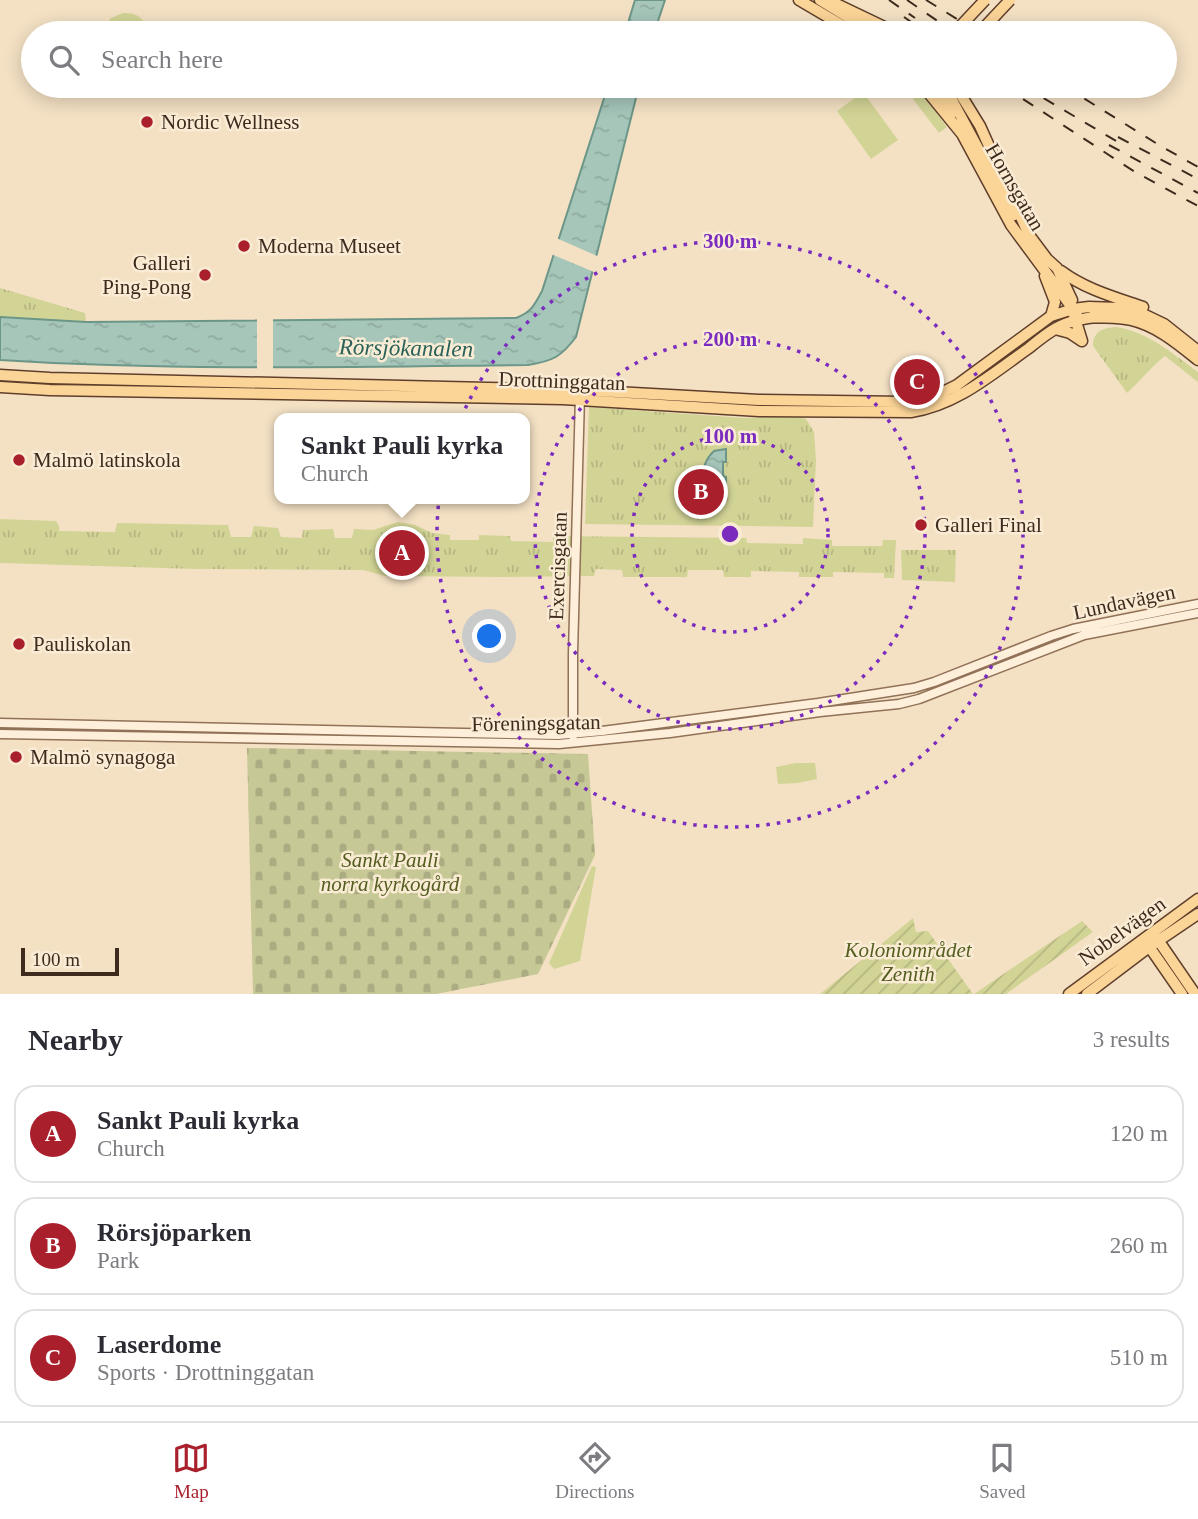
<!DOCTYPE html>
<meta charset="utf-8">
<style>
:root{--surface:#fff;--page:#f7f7f7;--text:#2b2b33;--muted:#7c7c81;--line:#e1e1e2;--accent:#a91f2b}
body{margin:0;font-family:Georgia,serif;background:var(--page);color:var(--text)}
.scale{position:absolute;left:21px;bottom:18px;width:98px;box-sizing:border-box;padding-left:7px;border:4px solid #3f2b1d;border-top:0;font-size:19px;line-height:24px;white-space:nowrap;color:#3f2b1d;-webkit-text-stroke:5px #faecd4;paint-order:stroke}
.you{position:absolute;left:490px;top:637px;width:24px;height:24px;margin:-18px;border:5px solid #fff;border-radius:50%;background:#1a73e8;box-shadow:0 0 0 10px #1a73e833}
.badge{display:grid;place-items:center;width:46px;height:46px;border-radius:50%;background:var(--accent);color:#fff;font-size:23px;font-weight:700}
.pin{position:absolute;translate:-50% -50%;border:4px solid #fff;box-shadow:0 2px 7px #0006}
.popup{position:absolute;left:274px;top:413px;width:256px;height:91px;box-sizing:border-box;display:grid;place-content:center;border-radius:14px;background:var(--surface);filter:drop-shadow(0 2px 5px #0005);font-size:23px;white-space:nowrap;color:var(--muted)}
.popup b{font-size:26px;color:var(--text)}
.popup::after{content:'';position:absolute;left:50%;top:100%;margin-left:-14px;border:14px solid transparent;border-top-color:var(--surface)}
.list{margin:0;padding:0;list-style:none}
h2{display:flex;justify-content:space-between;align-items:center;height:91px;margin:0;padding:0 28px;font-size:30px}
h2 small{font-size:23px;font-weight:400;color:var(--muted)}
.list li{display:grid;grid-template-columns:46px 1fr auto;gap:21px;align-items:center;box-sizing:border-box;height:98px;margin:0 14px 14px;padding:0 14px;border:2px solid var(--line);border-radius:21px}
.list b{display:block;font-size:26px;white-space:nowrap}
.list p{margin:0;font-size:23px;white-space:nowrap;color:var(--muted)}
.list em{font-size:23px;font-style:normal;color:var(--muted)}
.icon{flex:none;width:38px;height:38px;fill:none;stroke:currentColor;stroke-width:2;stroke-linecap:round;stroke-linejoin:round}
.map{position:relative;flex:none;width:1198px;height:994px;overflow:hidden}
.search{position:absolute;background:var(--surface);box-shadow:0 4px 18px #0003;left:21px;right:21px;top:21px;height:77px;display:flex;align-items:center;gap:18px;box-sizing:border-box;padding:0 24px;border-radius:38px;color:var(--muted);font-size:26px}
.sheet{height:427px;background:var(--surface)}
nav{display:flex;justify-content:space-around;align-items:center;box-sizing:border-box;height:98px;border-top:2px solid var(--line);background:var(--surface);font-size:19px;color:var(--muted)}
nav a{display:grid;justify-items:center;gap:4px}
nav .on{color:var(--accent)}
.map>svg:first-child{display:block}
.grass{fill:#d2d496}
.cemetery{fill:url(#cemetery-stones)}
.park{fill:url(#park-tufts)}
.garden{fill:url(#garden-furrows)}
.water{fill:url(#water-ripples);stroke:#6b9688;stroke-width:2}
.pier{fill:#f4e1c4}
.lines{fill:none;stroke-linecap:round;stroke-linejoin:round}
.minor-casing{stroke:#917157;stroke-width:11}
.major-casing{stroke:#5f3f2c;stroke-width:13}
.minor{stroke:#fdefd9;stroke-width:8}
.major{stroke:#fbd497;stroke-width:10}
.rail{stroke:#3f2b1d;stroke-width:2;stroke-dasharray:12 12;stroke-linecap:butt}
.major-bridge-casing{stroke:#5f3f2c;stroke-width:13;stroke-linecap:butt}
.major-bridge{stroke:#fbd497;stroke-width:10}
.ring{fill:none;stroke:#7b2cbf;stroke-width:3.5;stroke-dasharray:3.5 7}
.poi-dot{fill:#a91f2b;stroke:#faecd4;stroke-width:2.5}
.labels{text-anchor:middle;dominant-baseline:central;stroke-width:5;stroke-linejoin:round;paint-order:stroke}
.poi-label{font-size:21px;fill:#3f2b1d;stroke:#faecd4;text-anchor:start}
.street-label{font-size:21px;fill:#3f2b1d;stroke:#faecd4}
.park-label{font-size:21px;font-style:italic;fill:#545e21;stroke:#faecd4}
.water-label{font-size:23px;font-style:italic;fill:#2a6159;stroke:#faecd4}
.centre{fill:#7b2cbf;stroke:#faecd4;stroke-width:3.5}
.ring-label{font-size:21px;text-anchor:middle;font-weight:bold;fill:#7b2cbf;stroke:#faecd4;stroke-width:5;stroke-linejoin:round;paint-order:stroke}
</style>
<div class="map">
<svg width="1198" height="994" viewBox="0 0 1198 994">
<defs>
<pattern id="cemetery-stones" width="16" height="16" patternUnits="userSpaceOnUse" patternTransform="scale(1.75)"><rect width="16" height="16" fill="#c6c896"/><path d="M2 7V4a2 2 0 0 1 4 0v3zM10 15v-3a2 2 0 0 1 4 0v3z" fill="#abac81"/></pattern>
<pattern id="park-tufts" width="24" height="20" patternUnits="userSpaceOnUse" patternTransform="scale(1.75)"><rect width="24" height="20" fill="#d2d496"/><path d="M3 7l-1-3M5 7V3M7 7l1-3M15 17l-1-3M17 17v-4M19 17l1-3" fill="none" stroke="#b5b681"/></pattern>
<pattern id="garden-furrows" width="10" height="10" patternUnits="userSpaceOnUse" patternTransform="scale(1.75)"><rect width="10" height="10" fill="#d2d496"/><path d="M-1 1l2-2M0 10L10 0M9 11l2-2" fill="none" stroke="#b5b681"/></pattern>
<pattern id="water-ripples" width="26" height="14" patternUnits="userSpaceOnUse" patternTransform="scale(1.75)"><rect width="26" height="14" fill="#a6c6ba"/><path d="M2 4q2-2 4 0t4 0M15 11q2-2 4 0t4 0" fill="none" stroke="#90aa9f"/></pattern>
</defs>
<rect width="100%" height="100%" fill="#f4e1c4"/>
<!-- grass -->
<path class="grass" d="M898,86H913L927,100L947,127L939,133L913,99L917,96L913,91L906,95Z
M863,92L898,140L871,159L837,111Z
M796,763H815L817,779L798,783L778,784L776,767Z
M592,866L596,867L580,961L554,969L549,963Z"/>
<!-- cemetery -->
<path class="cemetery" d="M247,748L588,754L595,855L538,974L436,994H253Z"/>
<!-- park -->
<path class="park" d="M123,13C136,12 142,17 148,28L140,33H99L111,18Z
M0,288L85,313L86,322L0,317Z
M1116,327C1148,332 1172,353 1198,372V382L1165,356C1151,367 1140,381 1127,393L1093,346C1093,331 1103,328 1116,327Z
M589,407L744,418L796,416L806,419L814,432L816,460L813,527L585,524Z
M0,519L56,521L59,526V531L115,532L117,523L228,525L231,537H251L254,526L278,528L281,537L302,538L303,530L333,529L335,538H352L354,529L373,530L398,522L415,525L432,533L450,535V540H479V535L510,536L511,541L553,542V536L746,538L747,543L803,544V538L832,540V546H882L883,540H896L894,578H884V573L833,572V577H799V572L751,571V577H724L723,570H688L687,577H623L622,570L596,569L594,576L499,577L385,576L363,570L195,569L0,563Z
M901,550H956L955,582L902,580Z"/>
<!-- garden -->
<path class="garden" d="M913,918L916,932L928,931L973,994H820Z
M1082,921L1093,932L1006,994H974Z"/>
<!-- water -->
<path class="water" d="M635,0H665L654,33H625Z
M608,86H639L576,337C561,357 553,361 528,365C352,367 176,371 0,360V317L86,322L516,318C531,312 534,306 542,291Z
M726,449V462H723V476L726,477V490C702,489 697,467 714,451Z"/>
<!-- pier -->
<path class="pier" d="M554,237L597,256L600,254L594,272L551,254Z
M257,318H273V370H257Z"/>
<g class="lines">
<defs>
<path id="minor" d="M0,723L558,735L602,731L818,703L914,688L934,682L1051,636L1073,629L1198,604
M0,734L559,744L670,733L820,712L899,704L919,699L1084,635L1198,613
M573,736V653L580,396"/>
<path id="major" d="M799,0L855,33
M820,0L874,33
M828,0L897,33
M923,86L962,134L1011,225L1073,309L1077,312
M938,86L952,113
M947,86L951,98L1014,215
M956,87L980,126L1029,235L1047,259L1057,268L1072,300
M1061,271C1085,289 1114,297 1143,307
M1045,276L1055,302L1051,316
M1074,315L1082,341
M1092,317C1104,318 1118,317 1131,320C1157,326 1178,344 1198,360
M1055,329L1070,333L1082,341
M0,375L50,378L580,390L759,400L905,402L935,396L957,385L1051,316L1073,309L1089,307L1118,308L1141,313L1164,324L1198,351
M0,387L50,390L563,399L759,411L911,412C957,405 992,374 1029,348C1040,339 1052,329 1065,324C1075,320 1086,318 1097,317
M1156,937L1195,994
M1146,942L1182,994
M1069,994L1198,899
M1087,994L1149,947L1198,914"/>
</defs>
<!-- minor casing -->
<use href="#minor" class="minor-casing"/>
<!-- major casing -->
<use href="#major" class="major-casing"/>
<!-- minor -->
<use href="#minor" class="minor"/>
<!-- major -->
<use href="#major" class="major"/>
<!-- rail -->
<path class="rail" d="M889,0L915,18
M907,0L955,33
M926,0L980,33
M904,17L927,33
M1003,86L1135,172L1198,206
M1023,86L1123,145
M1064,86L1159,145L1198,167
M1118,137L1198,179
M1109,145L1198,193"/>
<defs>
<path id="major-bridge" d="M954,33L985,0
M979,33L1010,0"/>
</defs>
<!-- major-bridge casing -->
<use href="#major-bridge" class="major-bridge-casing"/>
<!-- major-bridge -->
<use href="#major-bridge" class="major-bridge"/>
</g>
<!-- distance rings -->
<g class="ring">
<circle cx="730" cy="534" r="98"/>
<circle cx="730" cy="534" r="195"/>
<circle cx="730" cy="534" r="293"/>
</g>
<!-- markers -->
<g class="poi-dot">
<circle cx="147" cy="122" r="7"/>
<circle cx="244" cy="246" r="7"/>
<circle cx="205" cy="275" r="7"/>
<circle cx="19" cy="460" r="7"/>
<circle cx="921" cy="525" r="7"/>
<circle cx="19" cy="644" r="7"/>
<circle cx="16" cy="757" r="7"/>
</g>
<g class="labels">
<!-- poi labels -->
<g class="poi-label">
<text x="161" y="122">Nordic Wellness</text>
<text x="258" y="246">Moderna Museet</text>
<text x="191" y="263" text-anchor="end">Galleri<tspan x="191" dy="24">Ping-Pong</tspan></text>
<text x="33" y="460">Malmö latinskola</text>
<text x="935" y="525">Galleri Final</text>
<text x="33" y="644">Pauliskolan</text>
<text x="30" y="757">Malmö synagoga</text>
</g>
<!-- street labels -->
<g class="street-label">
<text transform="translate(1015 187) rotate(60)">Hornsgatan</text>
<text transform="translate(562 381) rotate(2)">Drottninggatan</text>
<text transform="translate(558 566) rotate(-88)">Exercisgatan</text>
<text transform="translate(1124 602) rotate(-12)">Lundavägen</text>
<text transform="translate(536 723) rotate(-1)">Föreningsgatan</text>
<text transform="translate(1122 931) rotate(-36)">Nobelvägen</text>
</g>
<!-- park labels -->
<g class="park-label">
<text x="390" y="860">Sankt Pauli<tspan x="390" dy="24">norra kyrkogård</tspan></text>
<text x="908" y="950">Koloniområdet<tspan x="908" dy="24">Zenith</tspan></text>
</g>
<!-- water labels -->
<g class="water-label">
<text transform="translate(406 348) rotate(1)">Rörsjökanalen</text>
</g>
</g>
<circle cx="730" cy="534" r="10" class="centre"/>
<g class="ring-label">
<text x="730" y="248">300 m</text>
<text x="730" y="346">200 m</text>
<text x="730" y="443">100 m</text>
</g>
</svg>
<div class="scale">100 m</div>
<div class="you"></div>
<div class="pin badge" style="left:402px;top:553px">A</div>
<div class="popup"><b>Sankt Pauli kyrka</b>Church</div>
<div class="pin badge" style="left:701px;top:492px">B</div>
<div class="pin badge" style="left:917px;top:382px">C</div>
<div class="search"><svg class="icon" aria-label="search" viewBox="0 0 24 24"><circle cx="10" cy="10" r="6"/><path d="M15 15l6 6"/></svg>Search here</div>
</div>
<section class="sheet">
<h2>Nearby<small>3 results</small></h2>
<ul class="list">
<li><span class="badge">A</span><div><b>Sankt Pauli kyrka</b><p>Church</p></div><em>120 m</em></li>
<li><span class="badge">B</span><div><b>Rörsjöparken</b><p>Park</p></div><em>260 m</em></li>
<li><span class="badge">C</span><div><b>Laserdome</b><p>Sports · Drottninggatan</p></div><em>510 m</em></li>
</ul>
</section>
<nav>
<a class="on"><svg class="icon" aria-label="map" viewBox="0 0 24 24"><path d="M3 6l6-2 6 2 6-2v14l-6 2-6-2-6 2zM9 4v14M15 6v14"/></svg>Map</a>
<a><svg class="icon" aria-label="directions" viewBox="0 0 24 24"><path d="M12 3l9 9-9 9-9-9zM9 14v-3h6M13 9l2 2-2 2"/></svg>Directions</a>
<a><svg class="icon" aria-label="saved" viewBox="0 0 24 24"><path d="M7 4h10v16l-5-4-5 4z"/></svg>Saved</a>
</nav>
